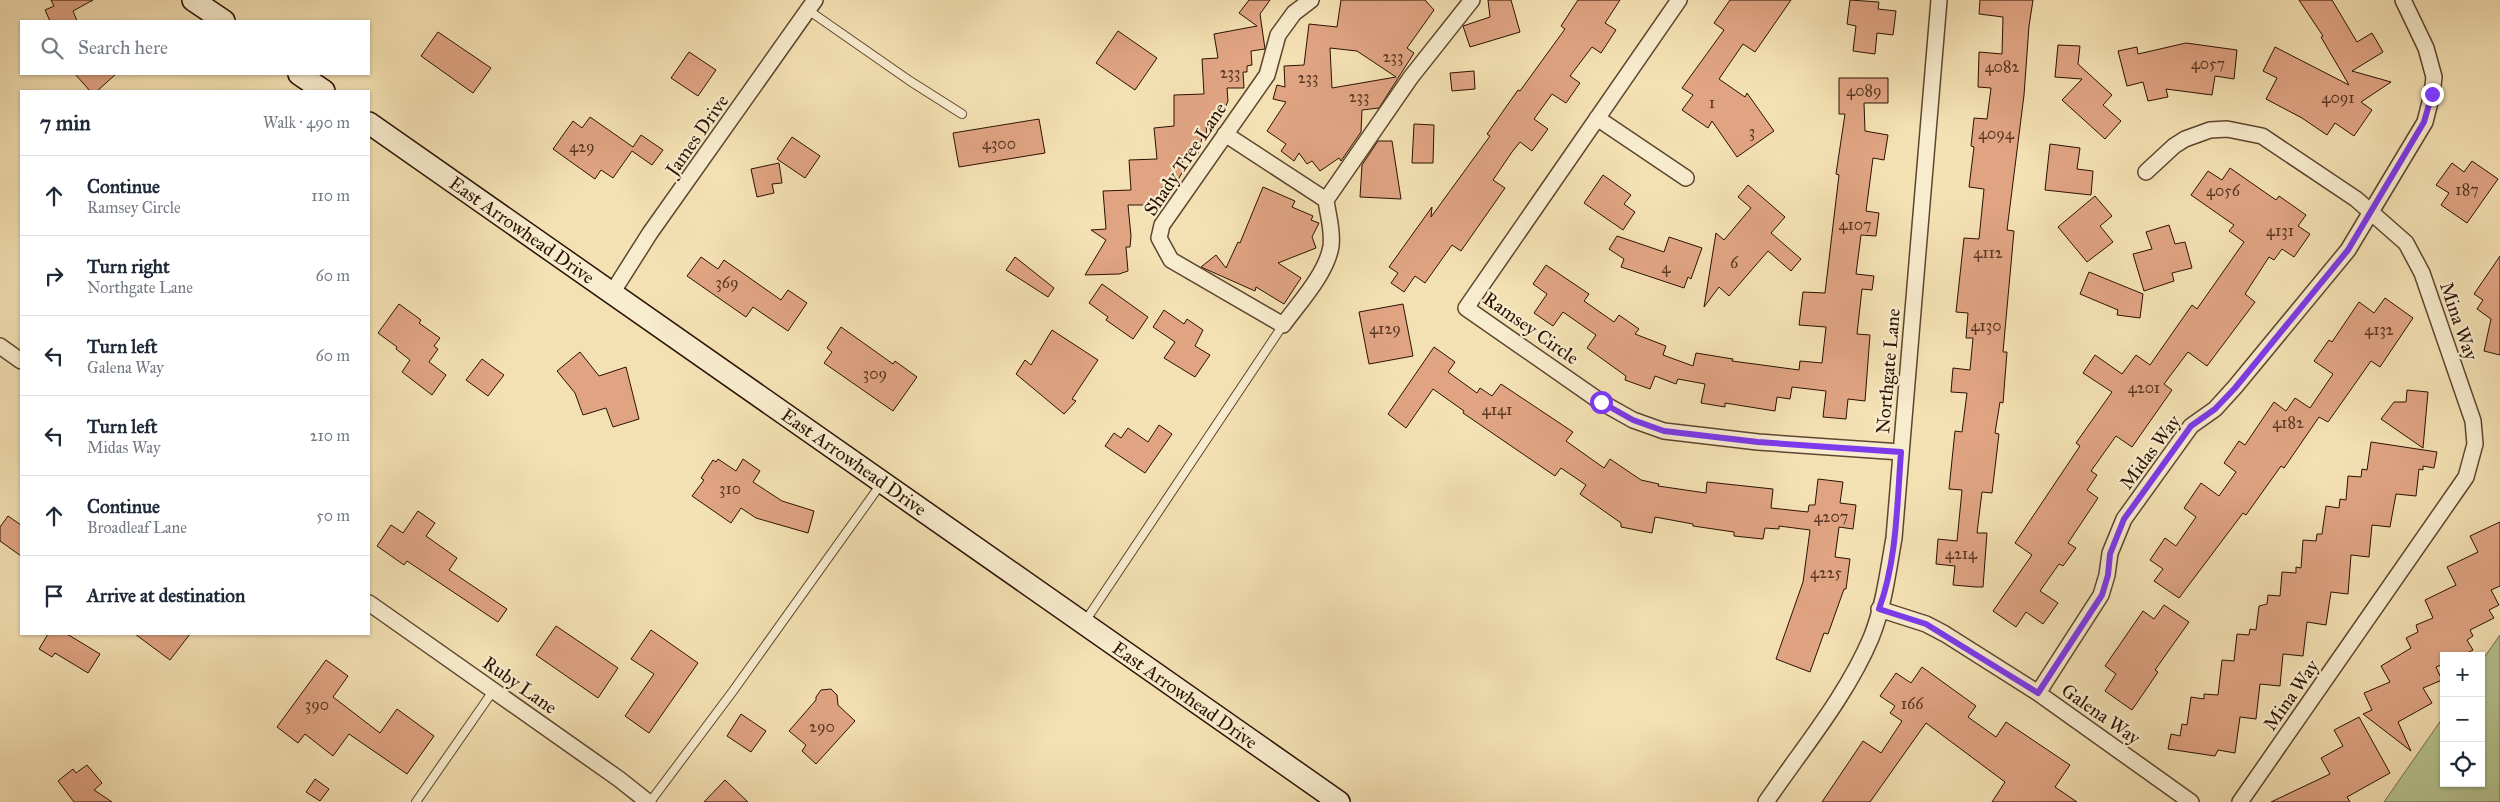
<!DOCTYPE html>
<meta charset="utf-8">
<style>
:root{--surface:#fff;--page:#f2f2f3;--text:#1f2937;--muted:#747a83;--line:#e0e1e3}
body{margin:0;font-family:"IM FELL Great Primer",serif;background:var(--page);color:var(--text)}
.controls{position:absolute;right:15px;bottom:15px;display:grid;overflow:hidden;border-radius:0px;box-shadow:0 1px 4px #0004}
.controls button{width:45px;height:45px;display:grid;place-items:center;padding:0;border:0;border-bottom:1px solid var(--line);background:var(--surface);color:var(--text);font:25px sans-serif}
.stop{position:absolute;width:15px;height:15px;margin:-11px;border:4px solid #7c3aed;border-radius:50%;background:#fff}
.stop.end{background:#7c3aed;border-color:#fff;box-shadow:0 1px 5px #0008}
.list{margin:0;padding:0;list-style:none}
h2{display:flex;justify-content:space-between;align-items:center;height:65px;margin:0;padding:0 20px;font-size:21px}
h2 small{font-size:16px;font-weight:400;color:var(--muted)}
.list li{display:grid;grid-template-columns:32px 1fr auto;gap:15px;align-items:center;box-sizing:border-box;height:80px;padding:0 20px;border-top:1px solid var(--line)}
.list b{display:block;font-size:19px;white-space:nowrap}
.list p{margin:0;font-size:16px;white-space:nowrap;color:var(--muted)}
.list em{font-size:16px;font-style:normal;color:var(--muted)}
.icon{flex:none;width:28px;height:28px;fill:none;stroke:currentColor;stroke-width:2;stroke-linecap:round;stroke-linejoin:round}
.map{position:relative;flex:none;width:2500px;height:802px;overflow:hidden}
.search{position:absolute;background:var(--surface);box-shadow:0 1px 4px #0004;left:20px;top:20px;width:350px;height:55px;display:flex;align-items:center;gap:12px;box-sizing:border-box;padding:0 18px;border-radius:0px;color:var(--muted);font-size:19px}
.panel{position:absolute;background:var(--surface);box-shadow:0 1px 4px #0004;left:20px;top:90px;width:350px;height:545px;border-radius:0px}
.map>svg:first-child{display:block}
.green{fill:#b6c490;stroke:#716a49}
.building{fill:#e0a483;stroke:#2c1102;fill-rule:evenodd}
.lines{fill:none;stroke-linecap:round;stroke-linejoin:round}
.lane-casing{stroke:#5e452e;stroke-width:10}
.street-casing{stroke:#5e452e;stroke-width:18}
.secondary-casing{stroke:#2c1102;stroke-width:24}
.lane{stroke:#f8ecce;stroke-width:8}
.street{stroke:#f8ecce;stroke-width:15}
.secondary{stroke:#f8ecce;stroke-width:21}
.route{stroke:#7c3aed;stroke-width:6}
.labels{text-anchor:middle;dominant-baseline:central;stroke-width:4.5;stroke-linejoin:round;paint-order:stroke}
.number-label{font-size:16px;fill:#593622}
.street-label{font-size:19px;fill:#2c1102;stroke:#f8ecce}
</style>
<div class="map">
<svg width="2500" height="802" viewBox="0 0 2500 802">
<rect width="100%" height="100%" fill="#f4e1b3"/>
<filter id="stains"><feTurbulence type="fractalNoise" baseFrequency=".004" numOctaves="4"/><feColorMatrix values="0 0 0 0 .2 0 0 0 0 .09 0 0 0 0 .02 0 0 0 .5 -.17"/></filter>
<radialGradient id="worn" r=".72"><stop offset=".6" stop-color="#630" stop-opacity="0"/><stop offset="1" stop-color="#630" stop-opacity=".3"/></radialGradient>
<!-- green -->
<path class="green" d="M2500,635V802H2384L2444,716V783H2481V662Z"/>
<!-- building -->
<path class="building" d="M51,0H93L73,11L77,21H50L45,10L54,6Z
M1249,0H1270L1260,14L1265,49L1251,51L1252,65L1247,66V72H1243L1244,88H1227L1228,101L1219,122L1206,123L1207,138H1202L1198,154L1182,155L1183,171L1174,187H1162L1163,201H1156V205H1128L1131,236L1130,247H1126L1128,271L1119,274L1085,275L1106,240L1091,230L1106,229L1103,191L1131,190L1129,160L1157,159L1154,128L1174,126V95L1204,94L1202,59L1218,58L1214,34L1257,26L1239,13Z
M1341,0H1425L1434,10L1407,48L1414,53L1379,108L1362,110L1361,132L1352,145L1341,161L1339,158L1320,171L1312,161L1307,164L1299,153L1294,161L1281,151L1286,144L1267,131L1286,102L1273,99L1277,85L1285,87L1284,66L1304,65L1309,24L1337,27ZM1330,48L1357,51L1396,77L1332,88Z
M1488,0H1511L1520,32L1470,47L1463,26L1490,17Z
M1578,0H1620L1605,23L1616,30L1601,53L1592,47L1570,76L1580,83L1566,103L1552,94L1534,119L1548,129L1532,151L1520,142L1512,152L1493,180L1505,188L1461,251L1452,245L1425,283L1415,276L1404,292L1391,283L1398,273L1389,267L1432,207L1431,217L1490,136L1487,134L1518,90L1520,91L1565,29L1561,26Z
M1730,0H1791L1755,52L1743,44L1719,79L1745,97L1747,93L1774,131L1737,157L1712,121L1708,128L1682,110L1693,95L1682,88L1724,30L1714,23Z
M1850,0L1879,2L1878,9L1896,11L1893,35L1877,33L1875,54L1853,51L1856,26L1847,24Z
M1980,0H2033L2029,26L2024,95L2007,230L2014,231L2003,352H2007L2003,403L2000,402L1995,433L1999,434L1992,493L1982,492L1977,533H1987L1983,587H1976L1953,585L1955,566L1936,564L1938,539L1957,541L1962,490L1949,489L1955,431L1962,432L1967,393L1951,392L1953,368L1970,370L1973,338H1966L1968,313L1956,312L1964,238L1979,239L1984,189L1969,187L1974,147L1971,146L1974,118L1987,119L1991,88L1978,87L1979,52L2002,54L2003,17L1979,14Z
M2299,0H2332L2357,42L2372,33L2383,52L2352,71L2391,82L2361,102L2372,110L2354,136L2335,123L2327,135L2302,118L2266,99L2277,78L2263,71L2275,47L2349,85L2321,37L2323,36Z
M1118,31L1157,58L1135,90L1096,63Z
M438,32L491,68L473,93L421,56Z
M2186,43L2237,50L2234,79L2215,76L2212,95L2166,89L2168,97L2148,101L2143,82L2127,86L2118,51L2137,47L2138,54Z
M2058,45L2080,46L2078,64L2112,95L2103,105L2121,121L2105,139L2062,100L2082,79L2055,77Z
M689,52L716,70L698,96L671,78Z
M1474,71L1475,89L1452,91L1450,73Z
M75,74H116L97,91H90Z
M1839,78H1888V103H1864L1865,131L1888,135L1884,160L1873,158L1866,211L1879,213L1876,236L1861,235L1856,274L1874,276L1872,290L1862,289L1857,334L1870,335L1865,401L1848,399L1846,419L1823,417L1826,391L1792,387L1790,399L1777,397L1775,411L1725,403V407L1701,403L1705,384L1678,379L1676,384L1655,376L1650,389L1625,380L1626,376L1587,348L1596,335L1563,312L1553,326L1534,313L1547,294L1533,284L1546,265L1589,294L1584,301L1614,322L1619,315L1639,329L1635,334L1666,346L1663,355L1693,366L1696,353L1733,359L1732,361L1799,370L1800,361L1822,363L1826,327L1799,325L1803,292L1825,293L1839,175L1836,174L1845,114H1839Z
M590,117L633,147L641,135L663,150L652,165L632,151L613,178L601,170L595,179L553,149L573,121L582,128Z
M1039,119L1045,153L959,167L953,133Z
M1414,124L1434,125L1433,163H1412Z
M792,137L820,156L805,178L777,159Z
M1378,141H1392L1401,199L1360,197L1362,165Z
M2050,144L2080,148L2077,169L2093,171L2091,195L2045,190Z
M2472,161L2498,179L2467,223L2441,205L2449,193L2436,185L2452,163L2464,172Z
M779,163L782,183L772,184L774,193L757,197L751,169Z
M2230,168L2276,200L2279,196L2306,215L2298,226L2310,234L2294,257L2282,249L2274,260L2269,257L2245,294L2255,302L2207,366L2188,352L2164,384L2172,390L2132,447L2116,436L2091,471L2097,475L2087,490L2098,498L2068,543L2076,548L2063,566L2059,564L2040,591L2058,603L2043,624L2026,612L2016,627L1993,611L2032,555L2015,543L2080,446L2076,443L2112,392L2083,373L2095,355L2122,374L2136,355L2150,365L2192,305L2197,309L2244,242L2229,231L2234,225L2191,195L2208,171L2222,180Z
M1603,175L1631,195L1624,204L1635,212L1623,230L1584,203Z
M1748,185L1785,217L1771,233L1801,259L1791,271L1768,251L1729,296L1719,287L1704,307L1716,233L1724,240L1751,208L1738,197Z
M1263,187L1295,201L1292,207L1313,216L1311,220L1319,223L1312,237L1316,248L1278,263L1301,278L1284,304L1256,287L1255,291L1201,267L1216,255L1226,268L1238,242L1240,243Z
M2095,196L2112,216L2100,226L2113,242L2087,262L2058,227Z
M2169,225L2175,244L2185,242L2192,268L2172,273L2174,281L2144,291L2133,254L2152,249L2146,232Z
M1617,236L1664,252L1669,237L1702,248L1691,279L1688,277L1684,288L1621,267L1624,259L1609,249Z
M2500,256V355L2484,351L2491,319L2477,309L2483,300L2474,294Z
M701,257L718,269L724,260L781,300L788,290L807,303L788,331L753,307L746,317L687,276Z
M1015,257L1054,288L1048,297L1006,270Z
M2089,272L2143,294L2140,318L2117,315L2118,310L2080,294Z
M1102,284L1148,317L1133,339L1106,320L1108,317L1089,303Z
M2385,298L2413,318L2380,367L2371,361L2328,422L2319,417L2284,468L2281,466L2246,515L2243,513L2179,598L2154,581L2163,569L2150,560L2165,538L2176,546L2196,517L2184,508L2201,483L2219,496L2236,472L2224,463L2239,441L2245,445L2274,402L2286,411L2295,398L2310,408L2333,374L2314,361L2329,340L2332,342L2359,302L2374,313Z
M399,304L421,320L419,323L440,338L434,346L438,349L429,362L446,375L432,395L402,372L410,360L396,349L397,347L378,333Z
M1403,304L1413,356L1369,364L1359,312Z
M1164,310L1184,324L1187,319L1203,330L1195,346L1210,355L1195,377L1164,358L1175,342L1153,327Z
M841,327L893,364L895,361L917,377L893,411L824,363L832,352L827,348Z
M1052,330L1098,360L1072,399L1076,401L1064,414L1016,374L1025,360L1031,365Z
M1434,347L1455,362L1448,372L1477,393L1480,388L1492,396L1501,384L1573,432L1566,441L1604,468L1610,459L1641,480L1659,484L1658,486L1706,493L1707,482L1773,489L1771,508L1808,512L1809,505H1815L1818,479L1843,482L1840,503L1856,505L1853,529L1839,527L1835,557L1850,559L1846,589H1844L1828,634L1824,633L1810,672L1776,659L1803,582L1810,530L1779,526V529L1765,528L1763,539L1734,536V532L1693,526V524L1655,517L1652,533L1621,527V523L1580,494L1586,485L1561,468L1555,476L1463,413L1464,411L1433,389L1406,428L1388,414Z
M580,352L599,376L626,367L639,419L613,427L606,408L583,415L575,393L557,371Z
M482,359L504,375L488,396L466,380Z
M2407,390L2428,392L2423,448L2381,419L2394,402H2406Z
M1159,425L1172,434L1145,473L1105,446L1114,433L1121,438L1128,428L1148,442Z
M2371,442L2437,452L2434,468L2423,466V470L2419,469L2416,496L2396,494L2390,527L2372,525L2369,557L2351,555L2348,594L2331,592L2326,625L2307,622L2303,656L2283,654L2280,686L2260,684L2256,719L2240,717L2235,753L2218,750L2215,756L2168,749L2171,734L2180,736L2182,724L2187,725L2191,697L2204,699V694L2218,695L2222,660L2234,661L2237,634L2249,635L2250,629L2256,630L2259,606L2267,604L2268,595L2280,596L2282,572L2296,573V567L2301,568L2303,540L2316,541L2317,534H2322L2326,506L2339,508L2340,499L2346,500L2348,476L2361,477L2362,469L2367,470Z
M718,459L736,471L743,459L760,471L753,482L782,501L814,511L808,533L756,518L741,508L731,523L692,496L704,480L701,478L713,460L716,462Z
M418,511L435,523L426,536L457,558L449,570L507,609L498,622L407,561L404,565L377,546L391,525L403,533Z
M8,516L21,525V556L0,541V527Z
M2500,522V586L2491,590L2499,605L2489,610L2494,618L2470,630L2473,636L2467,640L2473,650L2461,656H2444V664L2436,667L2442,680L2423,688L2432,703L2398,722L2411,751L2363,714L2372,710L2364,693L2390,682L2381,666L2411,648L2406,638L2418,632L2416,625L2433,618L2425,600L2456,585L2447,567L2478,552L2470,536Z
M2164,605L2189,622L2155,670L2158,672L2132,710L2105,691L2116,674L2105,666L2143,611L2154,619Z
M556,626L618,668L598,698L536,655Z
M651,630L698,663L649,733L625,716L654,674L631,659Z
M48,634H67L100,654L88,673L55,653L52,657L39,649Z
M135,634H190L170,660Z
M326,660L348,676L333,697L380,733L397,709L434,736L407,774L349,734L333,756L305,734L298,743L277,727Z
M1922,667L1976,706L1968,717L1996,737L2006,722L2070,765L2055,787L2077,802H1992L2005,782L1926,723L1870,802H1822L1863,741L1881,753L1902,721L1890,713L1895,706L1880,696L1896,673L1911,683Z
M831,689L837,695L838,705L855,721L816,764L802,751L806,745L789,731L816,700V697L821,690Z
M741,714L766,731L751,752L727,736Z
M2359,717L2390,773L2347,797L2350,802H2271L2330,774L2321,758L2343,746L2334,730Z
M87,765L102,783L94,790L112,802H74L58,781L73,769L76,773Z
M315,779L329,789L320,801L306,792Z
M725,780L748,802H704Z"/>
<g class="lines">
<defs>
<path id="lane" d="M808,10L910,81L962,114
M1084,623L1283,325
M416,802L493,691
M650,802L733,691L881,484"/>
<path id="street" d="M1311,0L1294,13L1278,35L1267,75L1162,225L1159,238L1171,260L1283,325C1299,303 1327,273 1331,246C1333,230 1328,216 1326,200L1411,77L1472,0
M1679,0L1466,308L1601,402L1633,420L1664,431L1758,442L1901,452
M1597,118L1686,178
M1225,134L1326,200
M2146,172L2174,146L2185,139L2210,130L2227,129L2262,136L2356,199L2406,243L2422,273L2473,421L2475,444L2466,477L2240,802
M612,293L650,233L815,0
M0,346L21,361
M369,603L619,779L648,802
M1879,609L1926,624L1945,634L2038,693L2191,802
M2038,693L2101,595L2107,575L2110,553L2124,519L2191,426L2215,409L2235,387L2348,250L2425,122L2432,94L2434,77L2426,48L2403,0
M1766,802C1802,749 1846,697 1871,638C1884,606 1888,571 1894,538L1939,0"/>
<path id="secondary" d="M193,0L224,21
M299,74L324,91
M369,123L1339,802"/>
</defs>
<!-- lane casing -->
<use href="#lane" class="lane-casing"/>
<!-- street casing -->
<use href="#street" class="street-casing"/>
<!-- secondary casing -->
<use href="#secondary" class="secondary-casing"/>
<!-- lane -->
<use href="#lane" class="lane"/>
<!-- street -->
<use href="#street" class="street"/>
<!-- secondary -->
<use href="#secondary" class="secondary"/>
</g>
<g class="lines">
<!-- route -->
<path class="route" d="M1601,402L1633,420L1664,431L1758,442L1901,452C1897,504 1897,560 1879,609L1926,624L2038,693L2102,595L2108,575L2110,554L2124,519L2191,426L2215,409L2235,388L2348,250L2424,122L2432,94"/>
</g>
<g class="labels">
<!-- number labels -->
<g class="number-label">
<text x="1393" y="56">233</text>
<text x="2208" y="63">4057</text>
<text x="2002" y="66">4082</text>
<text x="1230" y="72">233</text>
<text x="1308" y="77">233</text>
<text x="1864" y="90">4089</text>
<text x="1359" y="96">233</text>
<text x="2338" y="97">4091</text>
<text x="1712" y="102">1</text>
<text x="1752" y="131">3</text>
<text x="1996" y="133">4094</text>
<text x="999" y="143">4300</text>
<text x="582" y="146">429</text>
<text x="2467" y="189">187</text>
<text x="2223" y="190">4056</text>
<text x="1855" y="224">4107</text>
<text x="2280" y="230">4131</text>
<text x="1988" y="252">4112</text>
<text x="1734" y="262">6</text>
<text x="1666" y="267">4</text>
<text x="727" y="282">369</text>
<text x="1986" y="325">4130</text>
<text x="1385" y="328">4129</text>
<text x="2379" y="329">4132</text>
<text x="875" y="373">309</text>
<text x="2144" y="387">4201</text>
<text x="1497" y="409">4141</text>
<text x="2288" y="422">4182</text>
<text x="730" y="488">310</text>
<text x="1831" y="516">4207</text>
<text x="1961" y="553">4214</text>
<text x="1826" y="572">4225</text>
<text x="1912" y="703">166</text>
<text x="317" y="704">390</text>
<text x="822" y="726">290</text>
</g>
<!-- street labels -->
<g class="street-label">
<text transform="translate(697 135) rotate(-55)">James Drive</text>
<text transform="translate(1185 159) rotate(-56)">Shady Tree Lane</text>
<text transform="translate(522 230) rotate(35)">East Arrowhead Drive</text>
<text transform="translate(2459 321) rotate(71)">Mina Way</text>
<text transform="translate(1531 328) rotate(35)">Ramsey Circle</text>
<text transform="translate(1888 371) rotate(-85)">Northgate Lane</text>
<text transform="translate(2150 452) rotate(-53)">Midas Way</text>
<text transform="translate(854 462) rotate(35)">East Arrowhead Drive</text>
<text transform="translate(520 685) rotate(35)">Ruby Lane</text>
<text transform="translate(1185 695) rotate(35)">East Arrowhead Drive</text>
<text transform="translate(2291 695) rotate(-55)">Mina Way</text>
<text transform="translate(2101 714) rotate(35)">Galena Way</text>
</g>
</g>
<rect width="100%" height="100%" filter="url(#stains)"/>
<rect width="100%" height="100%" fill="url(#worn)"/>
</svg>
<div class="controls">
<button>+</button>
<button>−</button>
<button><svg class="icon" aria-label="locate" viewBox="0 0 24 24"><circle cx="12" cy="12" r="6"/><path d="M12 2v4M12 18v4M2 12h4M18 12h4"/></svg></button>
</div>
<div class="stop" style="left:1601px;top:402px"></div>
<div class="stop end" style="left:2432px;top:94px"></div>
<div class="search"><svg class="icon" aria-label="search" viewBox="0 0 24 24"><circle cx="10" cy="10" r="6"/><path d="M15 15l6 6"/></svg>Search here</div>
<section class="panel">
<h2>7 min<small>Walk · 490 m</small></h2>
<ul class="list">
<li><svg class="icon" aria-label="ahead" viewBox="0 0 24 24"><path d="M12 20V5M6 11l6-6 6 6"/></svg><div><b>Continue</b><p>Ramsey Circle</p></div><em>110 m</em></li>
<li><svg class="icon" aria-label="right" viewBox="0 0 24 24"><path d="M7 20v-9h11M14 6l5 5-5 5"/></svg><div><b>Turn right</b><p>Northgate Lane</p></div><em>60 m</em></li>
<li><svg class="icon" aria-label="left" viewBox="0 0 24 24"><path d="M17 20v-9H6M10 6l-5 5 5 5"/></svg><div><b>Turn left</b><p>Galena Way</p></div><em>60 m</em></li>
<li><svg class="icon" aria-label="left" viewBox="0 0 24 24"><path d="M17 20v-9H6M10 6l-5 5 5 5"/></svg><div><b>Turn left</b><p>Midas Way</p></div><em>210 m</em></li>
<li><svg class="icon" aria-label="ahead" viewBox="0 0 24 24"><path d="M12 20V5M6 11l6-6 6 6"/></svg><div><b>Continue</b><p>Broadleaf Lane</p></div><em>50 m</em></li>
<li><svg class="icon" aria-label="arrive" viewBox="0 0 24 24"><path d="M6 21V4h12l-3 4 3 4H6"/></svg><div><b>Arrive at destination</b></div></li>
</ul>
</section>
</div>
